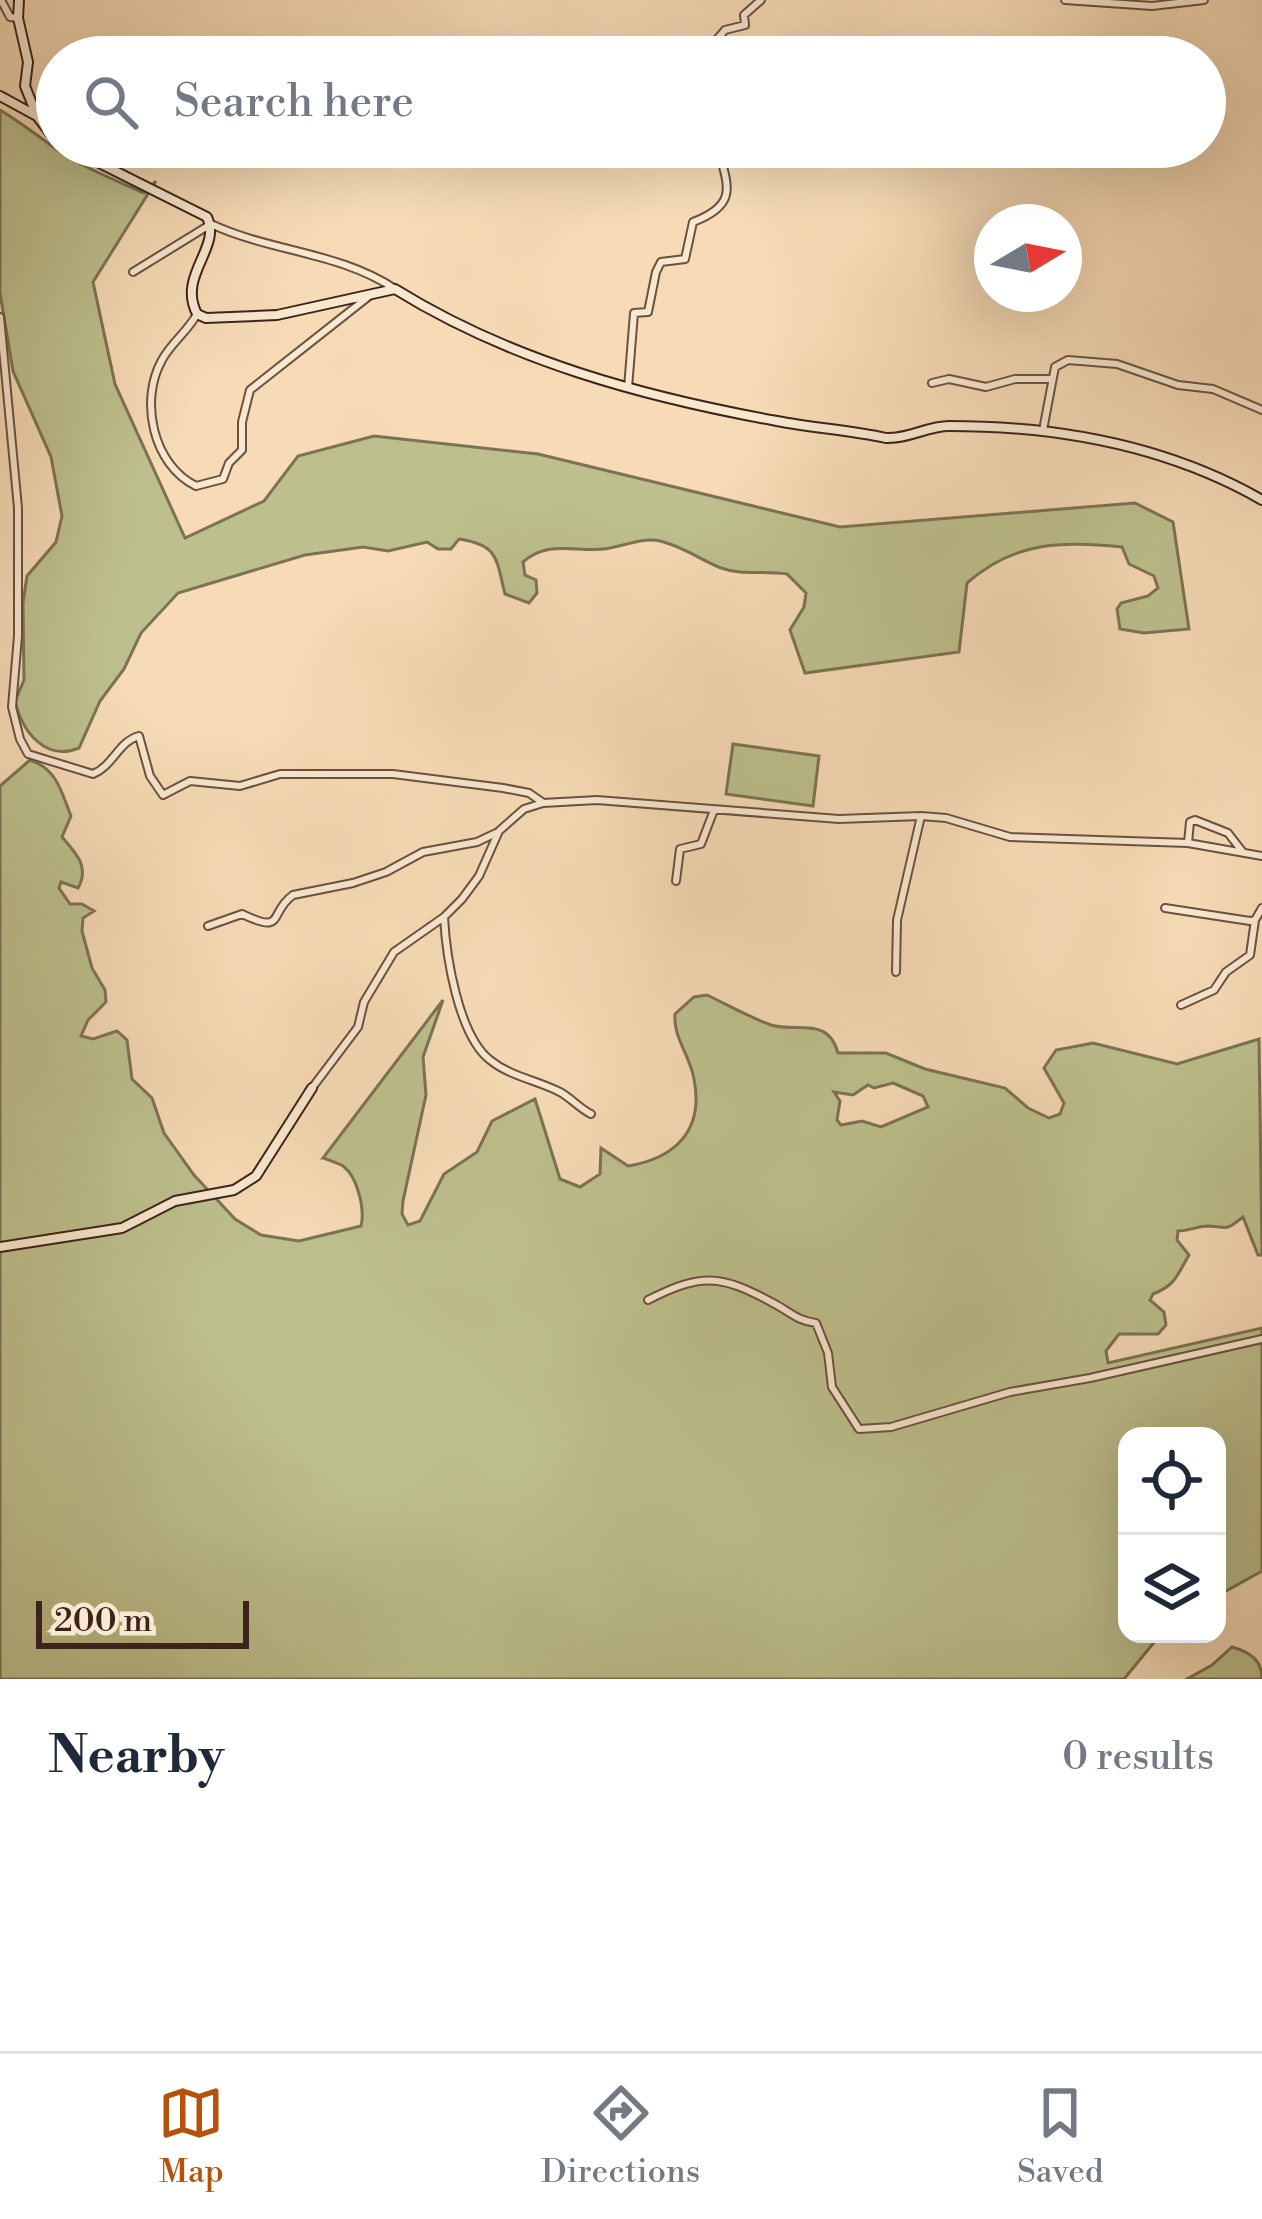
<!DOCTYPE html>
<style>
:root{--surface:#fff;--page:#f6f6f7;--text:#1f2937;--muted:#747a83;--line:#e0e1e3;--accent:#b45309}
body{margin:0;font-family:"Libre Bodoni",serif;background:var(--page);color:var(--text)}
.controls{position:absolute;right:36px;bottom:36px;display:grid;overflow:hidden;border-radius:24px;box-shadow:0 12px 48px #0002}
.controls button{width:108px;height:108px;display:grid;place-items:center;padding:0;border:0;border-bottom:3px solid var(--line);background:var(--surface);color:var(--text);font:60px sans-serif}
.compass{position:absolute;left:974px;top:204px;width:108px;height:108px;border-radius:50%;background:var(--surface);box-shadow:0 12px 48px #0002;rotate:80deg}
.scale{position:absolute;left:36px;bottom:30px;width:213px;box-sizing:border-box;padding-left:12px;border:6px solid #3d2319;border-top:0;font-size:33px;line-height:42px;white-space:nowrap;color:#3d2319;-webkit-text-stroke:9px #f9e8d0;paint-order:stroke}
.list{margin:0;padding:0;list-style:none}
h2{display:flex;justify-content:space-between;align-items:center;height:156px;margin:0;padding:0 48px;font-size:51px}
h2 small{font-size:39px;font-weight:400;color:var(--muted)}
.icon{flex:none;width:66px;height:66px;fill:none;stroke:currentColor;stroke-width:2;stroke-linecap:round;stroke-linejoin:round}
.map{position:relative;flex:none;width:1262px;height:1679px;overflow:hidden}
.search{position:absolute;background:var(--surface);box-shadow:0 12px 48px #0002;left:36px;right:36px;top:36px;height:132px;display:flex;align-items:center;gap:30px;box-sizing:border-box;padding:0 42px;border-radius:66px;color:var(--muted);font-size:45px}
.sheet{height:372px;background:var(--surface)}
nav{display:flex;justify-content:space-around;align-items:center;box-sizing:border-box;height:168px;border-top:3px solid var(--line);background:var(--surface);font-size:33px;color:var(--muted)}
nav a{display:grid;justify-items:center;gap:6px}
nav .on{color:var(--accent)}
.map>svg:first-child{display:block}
.green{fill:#bdc08d;stroke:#7d7253;stroke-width:3;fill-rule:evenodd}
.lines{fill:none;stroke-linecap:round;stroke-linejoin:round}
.street-casing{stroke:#6b5140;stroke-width:10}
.secondary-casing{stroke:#3d2319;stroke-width:12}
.street{stroke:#f9e8d0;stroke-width:6}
.secondary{stroke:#f9e8d0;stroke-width:8}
</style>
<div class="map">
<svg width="1262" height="1679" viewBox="0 0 1262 1679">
<rect width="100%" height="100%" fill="#f6dbb6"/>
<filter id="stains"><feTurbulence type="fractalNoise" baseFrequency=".00167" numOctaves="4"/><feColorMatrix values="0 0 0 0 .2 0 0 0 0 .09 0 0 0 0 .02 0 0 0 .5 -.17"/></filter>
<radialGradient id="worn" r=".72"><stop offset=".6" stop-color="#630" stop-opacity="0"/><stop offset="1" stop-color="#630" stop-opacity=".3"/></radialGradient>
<!-- green -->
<path class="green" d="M0,110C20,122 37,135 56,149C82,167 115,180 144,193L156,181L93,282L115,384L185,538L264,501L298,456L374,436L538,454L840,527L1135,503L1173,522L1189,629L1144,633L1120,629L1117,609L1121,603L1148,596L1158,588L1154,576L1129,564L1122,547C1062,541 1015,541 967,583L959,652L805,673L790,630L804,607L806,593L787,574C764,570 743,576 721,568C701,560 682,546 660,541C642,537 622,547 604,549C575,552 548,540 523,562L525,575L536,580L537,593L529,603L505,594C496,559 499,545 459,539L451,549H438L427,542L388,551L363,547L305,555L178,593L141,633L124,669L100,701L79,748C45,762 22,731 15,701L24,680L23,603L27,576L56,542L62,516L51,457L13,371L0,293Z
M733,744L819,756L813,806L726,794Z
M30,760C57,769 61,791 71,816L62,837C76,853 90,867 78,888L61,882L59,888L70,904H82L94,911L83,918L82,931L92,968L105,990L106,1002L88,1020L81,1036L93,1039L117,1031L127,1040L132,1079L152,1098L164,1133L194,1175L235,1219L261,1235L299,1241L361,1226C365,1210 358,1177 343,1166C342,1165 324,1158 323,1158L443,1000L423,1057L426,1095L403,1201L402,1214L408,1225L420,1221L444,1174L477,1152L492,1121L535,1099L560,1179L580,1187L600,1174L601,1148L628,1166C676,1158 704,1130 694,1079C690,1055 673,1038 675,1014L694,997L707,995C728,1005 749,1017 771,1025C798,1033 828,1016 838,1053H886L925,1069L1005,1088L1028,1108L1049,1118L1060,1114L1064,1103L1044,1068L1056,1050L1093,1043L1177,1064L1259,1039L1262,1255H1258L1243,1217C1224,1232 1229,1227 1208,1226C1199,1226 1188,1231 1178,1231L1177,1240L1189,1255C1177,1275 1176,1285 1153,1294L1150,1300L1164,1312L1166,1325L1158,1334H1119L1106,1351L1108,1363L1262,1328V1571L1217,1596V1436H1127V1634H1161L1124,1679H0V786ZM893,1083L923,1096L928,1107L881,1127L862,1121L841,1125L837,1120L840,1101L834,1092L853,1095L868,1085L874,1088Z
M1232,1647C1249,1652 1262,1659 1262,1679H1187L1212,1665Z"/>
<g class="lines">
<defs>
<path id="street" d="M1,0L10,17L18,18
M1065,0L1152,6L1204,0
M702,57L725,30L745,25L744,15L761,0
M133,272L211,224C271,252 340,252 395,289
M197,314C188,331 171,343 162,360C139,401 153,465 196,486L223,479L229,463L242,450V422L250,390L368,297
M0,317L18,508V636L12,707L20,739L28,754L93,774C113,766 119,741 139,736L150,776L163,795L190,781L240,786L280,774H393L503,788L529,793L542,802
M932,383L949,379L986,387L1015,379H1052
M628,388L634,313L648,312L656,272L661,262L685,259L693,222C740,204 727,185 718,147
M1043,430L1055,367L1068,360L1117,364L1178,385L1213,389L1262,410
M1188,843L1190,822L1195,820L1228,833L1242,851
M676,881L680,849L701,844L714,810
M1165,908L1250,921L1255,920L1262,908
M444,917C446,955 458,1035 490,1060C511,1077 537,1080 560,1092C571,1098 579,1108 591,1114
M208,926L242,914C286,935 268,913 293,895L353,883L386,872L423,852L477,842L496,833
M896,972L897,920L921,816
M1181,1005L1214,990L1226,972L1250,955L1255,920
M312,1088L358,1027L364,1002L394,952L444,917L462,899L479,876L499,831L524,809L543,803L597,800L839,819L921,816L946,818L1010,837L1188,843L1262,856
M648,1300C701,1273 720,1274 773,1303C789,1311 797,1321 816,1323L828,1353L832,1387L859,1429L891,1427L1010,1392L1090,1378L1262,1339"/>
<path id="secondary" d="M19,0L18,18L28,62L25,86L37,116L57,142
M0,96L35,115
M67,147L207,217C222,248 177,275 197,314L206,318L277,315L395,289C511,361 644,397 777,421C813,428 850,430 886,438C909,439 927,426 949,426C1059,426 1166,445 1262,500
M0,1247L122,1228L175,1201L234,1190L256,1176L312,1088"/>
</defs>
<!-- street casing -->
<use href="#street" class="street-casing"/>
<!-- secondary casing -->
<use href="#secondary" class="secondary-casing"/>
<!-- street -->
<use href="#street" class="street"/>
<!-- secondary -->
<use href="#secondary" class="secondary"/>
</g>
<rect width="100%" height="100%" filter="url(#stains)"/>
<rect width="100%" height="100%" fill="url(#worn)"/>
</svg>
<div class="controls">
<button><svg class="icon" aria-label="locate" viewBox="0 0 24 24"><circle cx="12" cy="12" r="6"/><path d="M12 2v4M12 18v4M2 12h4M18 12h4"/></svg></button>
<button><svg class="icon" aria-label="layers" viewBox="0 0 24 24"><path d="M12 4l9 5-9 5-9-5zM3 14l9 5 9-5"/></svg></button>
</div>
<svg class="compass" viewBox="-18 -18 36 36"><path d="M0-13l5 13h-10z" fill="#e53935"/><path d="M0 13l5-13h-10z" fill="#747a83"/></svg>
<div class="scale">200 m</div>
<div class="search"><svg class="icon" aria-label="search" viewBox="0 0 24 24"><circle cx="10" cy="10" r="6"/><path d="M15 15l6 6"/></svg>Search here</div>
</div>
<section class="sheet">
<h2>Nearby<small>0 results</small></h2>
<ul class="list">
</ul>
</section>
<nav>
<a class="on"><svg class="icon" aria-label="map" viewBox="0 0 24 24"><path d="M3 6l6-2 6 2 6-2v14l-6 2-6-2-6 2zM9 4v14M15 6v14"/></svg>Map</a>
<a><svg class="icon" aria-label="directions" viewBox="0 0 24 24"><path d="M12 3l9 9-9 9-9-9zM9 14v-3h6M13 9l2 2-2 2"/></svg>Directions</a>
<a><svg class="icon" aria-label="saved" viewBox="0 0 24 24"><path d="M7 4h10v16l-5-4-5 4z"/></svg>Saved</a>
</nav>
